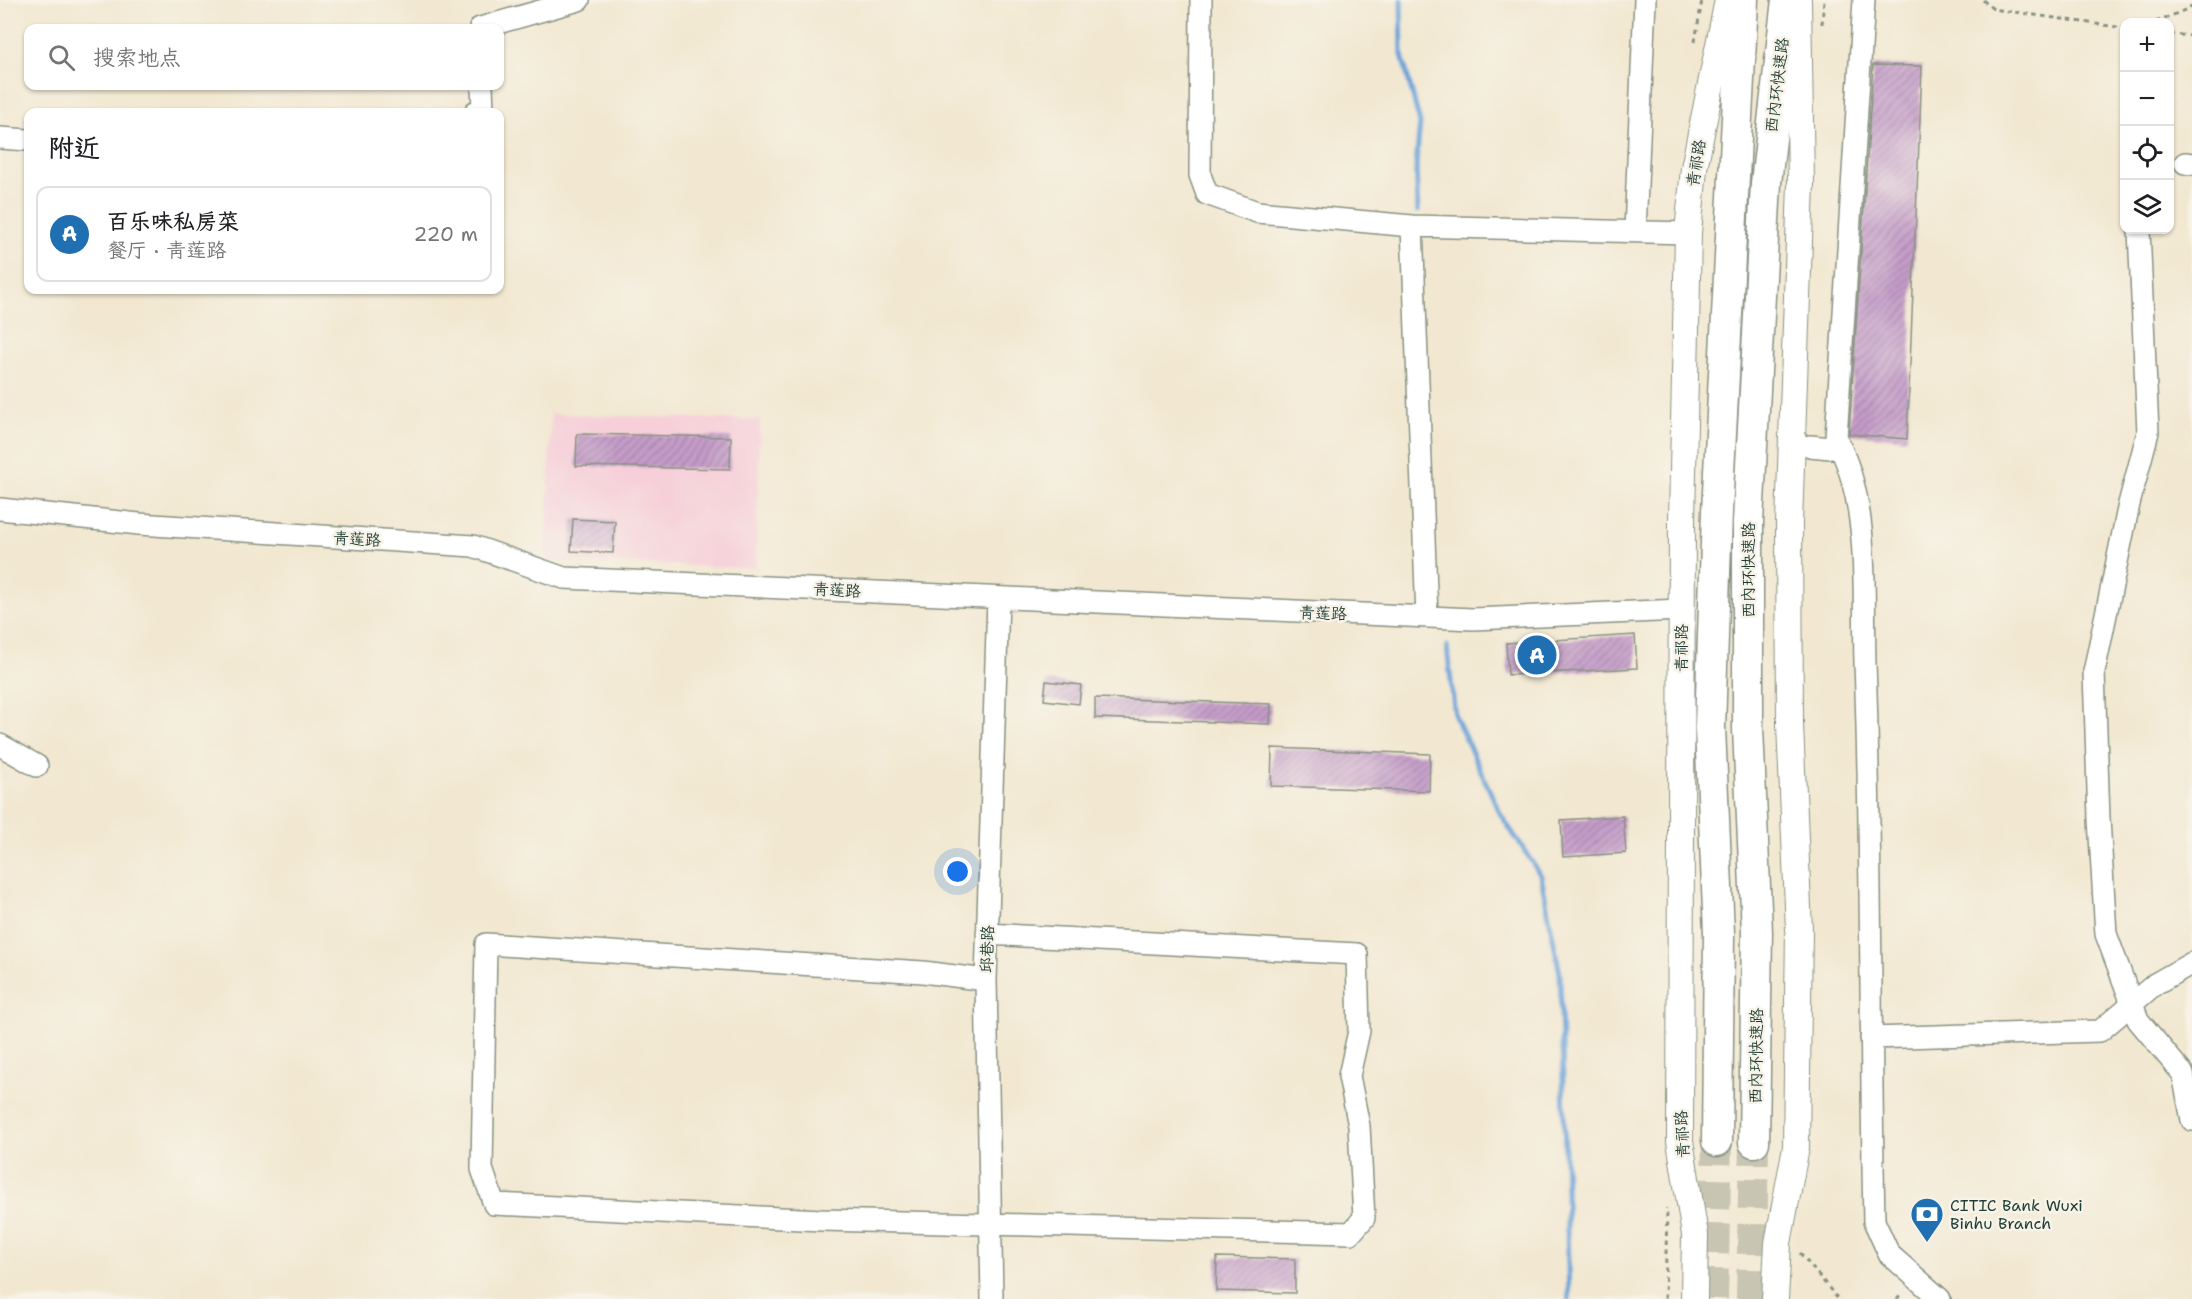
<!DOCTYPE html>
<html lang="zh">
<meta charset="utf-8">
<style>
:root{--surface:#fff;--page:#f6f6f6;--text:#202124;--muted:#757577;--line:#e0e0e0;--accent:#1f6fb2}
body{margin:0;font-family:"Shantell Sans","LXGW WenKai TC",sans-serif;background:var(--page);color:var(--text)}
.controls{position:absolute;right:18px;top:18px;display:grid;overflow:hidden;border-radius:12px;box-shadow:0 2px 4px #0004}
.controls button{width:54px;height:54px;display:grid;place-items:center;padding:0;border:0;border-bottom:2px solid var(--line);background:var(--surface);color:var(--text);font:30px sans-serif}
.you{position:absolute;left:958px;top:872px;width:21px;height:21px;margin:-15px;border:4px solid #fff;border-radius:50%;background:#1a73e8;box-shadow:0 0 0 9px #1a73e833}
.badge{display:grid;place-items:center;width:39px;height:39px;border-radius:50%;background:var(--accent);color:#fff;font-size:20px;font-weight:700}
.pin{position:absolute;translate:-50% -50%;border:3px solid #fff;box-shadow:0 2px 6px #0006}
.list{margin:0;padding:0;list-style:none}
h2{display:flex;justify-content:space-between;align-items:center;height:78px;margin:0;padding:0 24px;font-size:26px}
h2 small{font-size:20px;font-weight:400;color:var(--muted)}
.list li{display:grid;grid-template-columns:39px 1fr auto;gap:18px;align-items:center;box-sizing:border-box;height:96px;margin:0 12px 12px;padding:0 12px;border:2px solid var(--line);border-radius:12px}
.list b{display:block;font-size:22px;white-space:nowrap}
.list p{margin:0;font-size:20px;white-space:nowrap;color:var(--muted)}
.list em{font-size:20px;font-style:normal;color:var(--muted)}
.icon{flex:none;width:33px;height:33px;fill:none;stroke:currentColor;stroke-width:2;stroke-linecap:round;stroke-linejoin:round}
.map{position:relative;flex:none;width:2192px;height:1299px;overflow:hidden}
.search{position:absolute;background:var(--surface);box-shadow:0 2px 4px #0004;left:24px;top:24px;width:480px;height:66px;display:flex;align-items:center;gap:15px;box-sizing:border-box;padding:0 21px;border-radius:12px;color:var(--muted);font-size:22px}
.panel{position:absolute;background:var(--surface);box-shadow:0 2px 4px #0004;left:24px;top:108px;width:480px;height:186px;border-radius:12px}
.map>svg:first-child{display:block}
.built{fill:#f6cfd9}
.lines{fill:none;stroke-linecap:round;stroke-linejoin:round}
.stream{stroke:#69a2d8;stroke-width:5}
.building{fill:url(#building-hatch)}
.highway-tunnel{stroke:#c8c6b2;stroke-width:30;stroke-dasharray:30 15;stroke-linecap:butt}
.minor-casing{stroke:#889282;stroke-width:24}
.major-casing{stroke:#889282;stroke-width:28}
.highway-casing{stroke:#889282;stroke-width:33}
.path{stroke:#889282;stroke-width:3;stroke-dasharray:4.5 4.5;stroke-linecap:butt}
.minor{stroke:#fff;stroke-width:21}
.major{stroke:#fff;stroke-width:26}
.highway{stroke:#fff;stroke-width:30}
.labels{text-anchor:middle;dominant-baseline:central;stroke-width:5;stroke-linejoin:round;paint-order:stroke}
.street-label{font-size:16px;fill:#1f3d34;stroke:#f7f3e8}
.poi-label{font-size:16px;fill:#1f3d34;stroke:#f7f3e8;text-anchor:start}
</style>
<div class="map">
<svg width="2192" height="1299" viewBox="0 0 2192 1299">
<defs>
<pattern id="building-hatch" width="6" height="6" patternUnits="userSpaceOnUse" patternTransform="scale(1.5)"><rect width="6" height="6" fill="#c59dc9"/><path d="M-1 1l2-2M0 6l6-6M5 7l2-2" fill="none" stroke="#9f81a4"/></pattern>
</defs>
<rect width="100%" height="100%" fill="#f7f3e8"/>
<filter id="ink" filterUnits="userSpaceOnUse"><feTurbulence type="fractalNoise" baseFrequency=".0167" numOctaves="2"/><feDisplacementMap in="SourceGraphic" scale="12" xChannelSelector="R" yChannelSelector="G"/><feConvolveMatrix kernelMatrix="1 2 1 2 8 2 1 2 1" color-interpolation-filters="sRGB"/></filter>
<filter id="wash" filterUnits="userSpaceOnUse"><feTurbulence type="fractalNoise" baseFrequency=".008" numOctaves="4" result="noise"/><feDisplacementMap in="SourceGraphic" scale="24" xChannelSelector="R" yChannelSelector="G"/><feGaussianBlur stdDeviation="1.35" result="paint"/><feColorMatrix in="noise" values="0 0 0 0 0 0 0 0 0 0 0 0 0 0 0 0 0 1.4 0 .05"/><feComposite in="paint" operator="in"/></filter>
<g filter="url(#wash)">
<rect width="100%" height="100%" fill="#f2e8d1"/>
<!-- built -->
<path class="built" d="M551,414L760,420L756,568L546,561Z"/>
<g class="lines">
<!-- stream -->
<path class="stream" d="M1401,0L1402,55L1420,123L1416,164L1418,211
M1447,646L1455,716L1501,815L1541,876L1560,974L1569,1299"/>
</g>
<g id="blocks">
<!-- building -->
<path class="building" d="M1873,65L1922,66L1907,439L1849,434Z
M577,434L731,437L730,469L576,466Z
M573,519L615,521L613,553L571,551Z
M1635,635L1637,668L1508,675L1506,643Z
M1046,681L1081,685L1079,704L1044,700Z
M1095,698L1271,704L1270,724L1095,718Z
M1272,748L1430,754L1429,791L1271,786Z
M1623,816L1626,853L1563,857L1561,820Z
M1217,1257L1295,1259V1293L1216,1291Z"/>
</g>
</g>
<g filter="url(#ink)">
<use href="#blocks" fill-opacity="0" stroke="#889282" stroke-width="1.5"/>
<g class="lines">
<!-- highway-tunnel -->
<path class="highway-tunnel" d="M1713,1299L1717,1141
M1751,1299L1754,1142"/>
<defs>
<path id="minor" d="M1201,0L1200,175L1207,194L1257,212L1412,226L1688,233
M480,28L579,0
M475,112L483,110L482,86
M0,138L28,140
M2185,163L2192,164
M1412,226L1427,617
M2139,230L2148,432L2129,504L2094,672L2099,819L2106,934L2138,1020L2183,1074L2192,1120
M1635,231L1645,0
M1810,446L1841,449C1870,511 1863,596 1865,663C1872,849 1870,1035 1874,1221L1889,1254L1940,1299
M1841,449L1836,438L1864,0
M0,509L139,524L473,546L564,578L1473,619L1681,610
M0,745L37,766
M986,980L923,972L486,944L482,1169L494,1204L822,1220L1351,1233L1364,1218L1359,1126L1349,1076L1359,1031L1357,954L987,934
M1871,1038L2100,1031L2155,984L2192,963
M992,1299L986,980L998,599"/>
<path id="major" d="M1694,1299L1695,1235L1680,1141L1682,520L1688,233L1694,168L1728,0
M1775,1299L1778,1243L1796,1147L1799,930L1790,724L1789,523L1801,184L1798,0"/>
<path id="highway" d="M1717,1141L1719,933L1710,728L1717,512L1743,0
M1754,1142L1757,932L1748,728V522L1766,183L1787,0"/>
</defs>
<!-- minor casing -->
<use href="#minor" class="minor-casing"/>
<!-- major casing -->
<use href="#major" class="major-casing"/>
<!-- highway casing -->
<use href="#highway" class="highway-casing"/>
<!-- path -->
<path class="path" d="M1983,0L1993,9L2124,28
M2156,22L2192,7
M1822,24L1824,0
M2170,34L2192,36
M1695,42L1702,0
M1800,1253L1838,1299
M1665,1299L1667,1208
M1897,1299L1902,1292"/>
<!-- minor -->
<use href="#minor" class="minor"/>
<!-- major -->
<use href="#major" class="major"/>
<!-- highway -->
<use href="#highway" class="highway"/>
</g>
</g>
<!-- icons -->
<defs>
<symbol id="bank-pin" viewBox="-11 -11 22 30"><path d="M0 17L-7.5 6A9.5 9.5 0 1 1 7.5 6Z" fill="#1f6fb2" stroke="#f7f3e8"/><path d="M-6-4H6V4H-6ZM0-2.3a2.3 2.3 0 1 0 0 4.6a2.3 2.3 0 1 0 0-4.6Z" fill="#fff"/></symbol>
</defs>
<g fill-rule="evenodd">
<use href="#bank-pin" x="1908" y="1195" width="38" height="52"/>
</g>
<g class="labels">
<!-- street labels -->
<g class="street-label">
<text transform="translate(1777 85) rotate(-83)">西内环快速路</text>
<text transform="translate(1696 163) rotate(-81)">青祁路</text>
<text transform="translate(357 539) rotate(3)">青莲路</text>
<text transform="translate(1748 570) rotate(-90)">西内环快速路</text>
<text transform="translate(837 590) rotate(3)">青莲路</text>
<text transform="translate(1323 613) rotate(2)">青莲路</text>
<text transform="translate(1681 648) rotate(-90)">青祁路</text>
<text transform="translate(987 949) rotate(-88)">邱巷路</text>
<text transform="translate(1756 1056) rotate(-89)">西内环快速路</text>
<text transform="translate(1682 1134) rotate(-93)">青祁路</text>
</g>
<!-- poi labels -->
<g class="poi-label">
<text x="1950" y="1205">CITIC Bank Wuxi<tspan x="1950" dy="18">Binhu Branch</tspan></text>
</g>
</g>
</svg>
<div class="controls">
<button>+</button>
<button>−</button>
<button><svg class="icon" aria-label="locate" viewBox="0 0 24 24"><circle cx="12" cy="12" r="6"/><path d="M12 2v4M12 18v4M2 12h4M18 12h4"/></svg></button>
<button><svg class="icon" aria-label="layers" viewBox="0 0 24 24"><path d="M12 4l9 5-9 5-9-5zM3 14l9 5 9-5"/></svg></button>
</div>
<div class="you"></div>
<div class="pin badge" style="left:1537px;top:655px">A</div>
<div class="search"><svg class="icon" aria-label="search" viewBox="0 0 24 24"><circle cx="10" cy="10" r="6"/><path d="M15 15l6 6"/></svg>搜索地点</div>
<section class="panel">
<h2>附近<small></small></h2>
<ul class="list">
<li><span class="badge">A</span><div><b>百乐味私房菜</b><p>餐厅 · 青莲路</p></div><em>220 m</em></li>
</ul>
</section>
</div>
